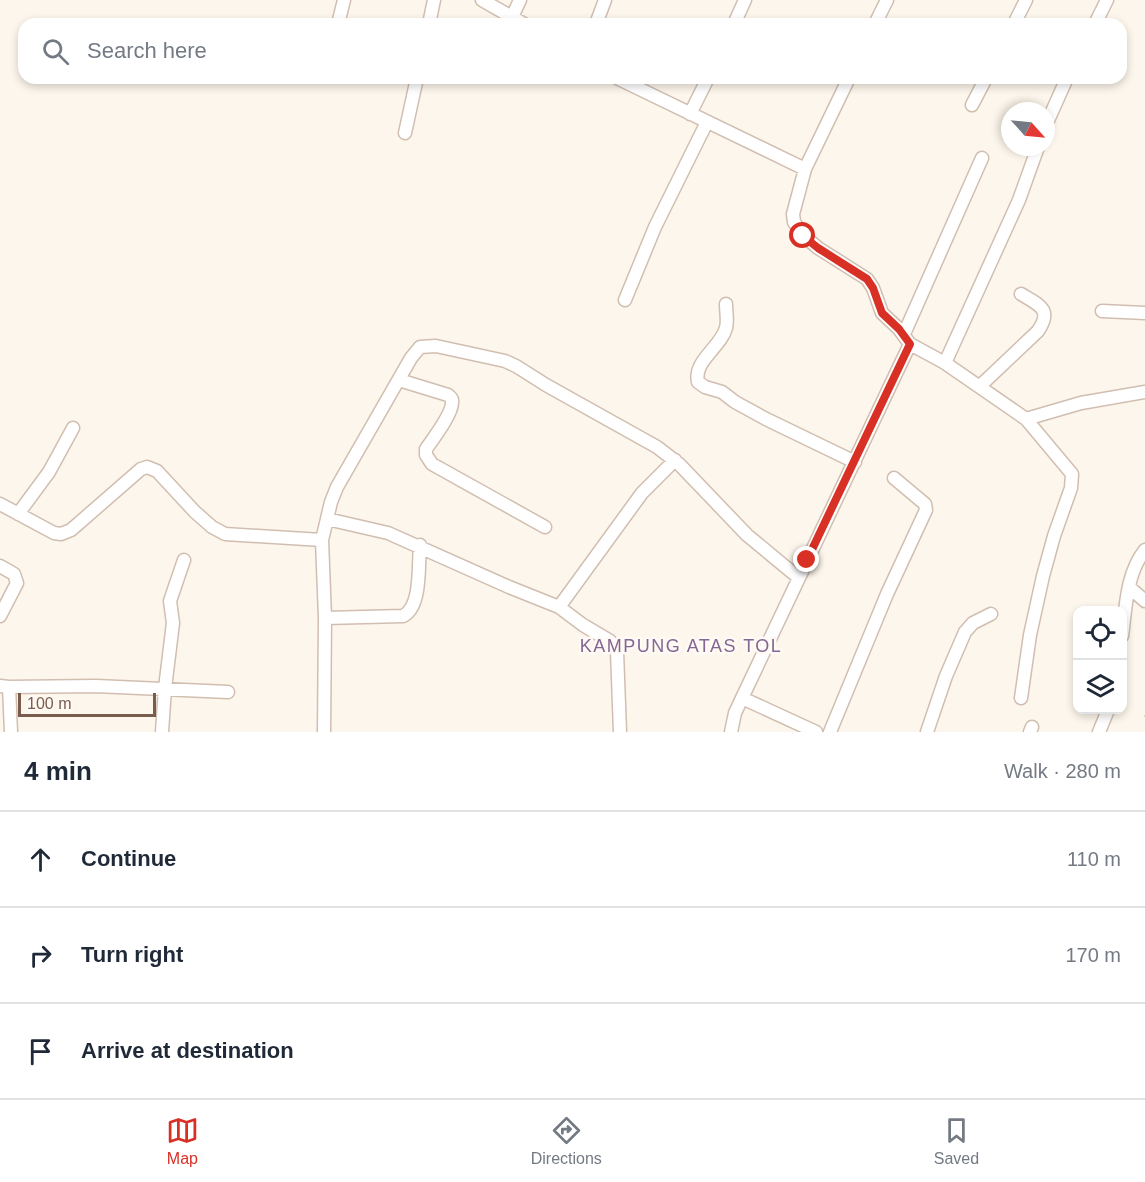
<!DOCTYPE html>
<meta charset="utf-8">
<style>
:root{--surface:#fff;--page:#f6f6f7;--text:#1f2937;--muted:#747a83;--line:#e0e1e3;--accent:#d93025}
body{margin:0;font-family:Arial,sans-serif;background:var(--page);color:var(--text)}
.controls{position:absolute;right:18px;bottom:18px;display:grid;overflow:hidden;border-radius:12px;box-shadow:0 3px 9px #0003}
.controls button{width:54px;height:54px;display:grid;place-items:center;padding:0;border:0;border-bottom:2px solid var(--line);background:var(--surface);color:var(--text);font:30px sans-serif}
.compass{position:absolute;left:1001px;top:102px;width:54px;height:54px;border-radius:50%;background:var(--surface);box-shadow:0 3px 9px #0003;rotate:117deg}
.scale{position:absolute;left:18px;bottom:15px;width:138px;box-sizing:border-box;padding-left:6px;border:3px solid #7a5c4d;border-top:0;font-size:16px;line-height:21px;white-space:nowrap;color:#7a5c4d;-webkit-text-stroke:4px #fffaf3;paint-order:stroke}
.stop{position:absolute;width:18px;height:18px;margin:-14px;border:4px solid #d93025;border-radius:50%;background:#fff}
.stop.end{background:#d93025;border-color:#fff;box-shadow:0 2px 6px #0008}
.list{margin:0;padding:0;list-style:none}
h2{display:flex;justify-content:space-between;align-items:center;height:78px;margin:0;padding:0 24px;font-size:26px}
h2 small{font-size:20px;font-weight:400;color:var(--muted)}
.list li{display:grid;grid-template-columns:39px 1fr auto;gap:18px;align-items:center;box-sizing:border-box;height:96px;padding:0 24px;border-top:2px solid var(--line)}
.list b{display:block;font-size:22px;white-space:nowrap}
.list em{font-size:20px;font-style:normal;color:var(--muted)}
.icon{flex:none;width:33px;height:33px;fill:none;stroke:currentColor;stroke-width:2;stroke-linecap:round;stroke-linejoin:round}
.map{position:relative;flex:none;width:1145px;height:732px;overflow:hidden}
.search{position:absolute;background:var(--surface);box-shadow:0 3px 9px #0003;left:18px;right:18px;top:18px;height:66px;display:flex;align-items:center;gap:15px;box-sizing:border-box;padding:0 21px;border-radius:18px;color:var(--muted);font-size:22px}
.sheet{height:366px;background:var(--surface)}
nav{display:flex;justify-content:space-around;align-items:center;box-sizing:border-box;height:84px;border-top:2px solid var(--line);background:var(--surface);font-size:16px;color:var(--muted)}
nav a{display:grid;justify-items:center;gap:3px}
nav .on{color:var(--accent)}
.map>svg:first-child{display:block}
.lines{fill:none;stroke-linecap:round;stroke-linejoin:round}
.minor-casing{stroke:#d1beb0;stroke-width:15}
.path{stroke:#d9b8a5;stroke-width:1.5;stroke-dasharray:1.5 4.5;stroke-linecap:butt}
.minor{stroke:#fff;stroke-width:12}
.route{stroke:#d93025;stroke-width:8}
.labels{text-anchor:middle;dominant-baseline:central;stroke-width:5;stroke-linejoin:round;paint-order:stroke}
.neighbourhood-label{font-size:18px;letter-spacing:1.5px;fill:#846695;stroke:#fffaf3}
</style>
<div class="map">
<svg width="1145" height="732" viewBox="0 0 1145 732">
<rect width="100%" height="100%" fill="#fdf6ec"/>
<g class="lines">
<defs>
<path id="minor" d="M482,0L524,24
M512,17L520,0
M338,24L344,0
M429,24L434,0
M596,24L605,0
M734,24L745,0
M875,24L887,0
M1014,24L1026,0
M1095,24L1107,0
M617,78L805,169L793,214L794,222L803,235L818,248L867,279L873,288L882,313L899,329L910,344L945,363L1026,419L1072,474L1071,488L1054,536L1043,576L1030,635L1021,698
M972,105L986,78
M690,114L708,78
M1046,125L1067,78
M405,133L417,78
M805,169L849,78
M625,300L655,227L707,122
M726,304C726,312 728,321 726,328C721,347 693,361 698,382L705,387L722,392L735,402L766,419L855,462
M1102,311L1145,313
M904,334L982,158
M945,363L1019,200L1038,147
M399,380L448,395C451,398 453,398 452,403C452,414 433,439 426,449V455L432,464L545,527
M980,386L1038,331C1053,309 1039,305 1021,294
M1026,419L1081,403L1145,392
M0,504L54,533L61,534L71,530L141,469L147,467L157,471L195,512L212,527L225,534L322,540L325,618L324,732
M18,514L49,472L73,428
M327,519L388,533L509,587L559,607L583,625L610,641L615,646L617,651L620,732
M322,540L331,502L337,487L411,358L420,347L436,346L505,361L516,366L546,385L657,447L679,464L747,535L799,578
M0,566L14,574L17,583L0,616
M1129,587L1145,601
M559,607L642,493L675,460
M325,618L403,616C422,607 418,565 420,545
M1122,636C1126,607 1126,574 1145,550
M0,686L9,687L11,732
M9,687L96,686L228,692
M742,698L816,732
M162,732L165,688L173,623L170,601L184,560
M731,732L735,713L742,698L910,344
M830,732L887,594L926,510L925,504L894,478
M927,732L946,676L965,632L973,623L991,614
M1030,732L1032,727
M1099,732L1108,710"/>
</defs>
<!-- minor casing -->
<use href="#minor" class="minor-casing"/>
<!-- path -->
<path class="path" d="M1145,715V718"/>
<!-- minor -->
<use href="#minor" class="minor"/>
</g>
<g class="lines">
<!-- route -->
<path class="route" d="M803,236L818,248L867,279L873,288L882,313L899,329L910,344L807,560"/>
</g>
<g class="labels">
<!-- neighbourhood labels -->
<g class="neighbourhood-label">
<text x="681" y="646">KAMPUNG ATAS TOL</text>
</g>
</g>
</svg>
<div class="controls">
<button><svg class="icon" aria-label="locate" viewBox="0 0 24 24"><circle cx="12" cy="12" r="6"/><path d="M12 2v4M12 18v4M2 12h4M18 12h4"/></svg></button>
<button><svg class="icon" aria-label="layers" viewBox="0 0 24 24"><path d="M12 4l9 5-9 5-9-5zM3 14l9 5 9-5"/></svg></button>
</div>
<svg class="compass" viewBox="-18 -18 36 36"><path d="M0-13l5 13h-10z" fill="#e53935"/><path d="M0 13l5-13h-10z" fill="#747a83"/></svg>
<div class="scale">100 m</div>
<div class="stop" style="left:803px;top:236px"></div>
<div class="stop end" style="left:807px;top:560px"></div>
<div class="search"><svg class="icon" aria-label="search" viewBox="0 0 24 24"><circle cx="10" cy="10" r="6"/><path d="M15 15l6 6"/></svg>Search here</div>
</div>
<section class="sheet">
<h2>4 min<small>Walk · 280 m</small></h2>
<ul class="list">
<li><svg class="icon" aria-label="ahead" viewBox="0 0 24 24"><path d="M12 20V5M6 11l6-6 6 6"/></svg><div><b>Continue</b></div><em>110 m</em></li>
<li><svg class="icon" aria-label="right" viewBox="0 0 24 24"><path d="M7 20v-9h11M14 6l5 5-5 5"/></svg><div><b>Turn right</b></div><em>170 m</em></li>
<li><svg class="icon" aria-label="arrive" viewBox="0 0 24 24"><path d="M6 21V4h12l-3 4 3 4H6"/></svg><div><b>Arrive at destination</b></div></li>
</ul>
</section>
<nav>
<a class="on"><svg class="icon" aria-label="map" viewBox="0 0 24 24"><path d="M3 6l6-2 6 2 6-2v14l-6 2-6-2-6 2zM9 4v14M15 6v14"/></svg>Map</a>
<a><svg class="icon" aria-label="directions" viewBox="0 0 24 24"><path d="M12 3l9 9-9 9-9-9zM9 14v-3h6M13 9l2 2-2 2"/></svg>Directions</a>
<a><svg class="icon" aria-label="saved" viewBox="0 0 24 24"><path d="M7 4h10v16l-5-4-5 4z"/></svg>Saved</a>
</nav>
